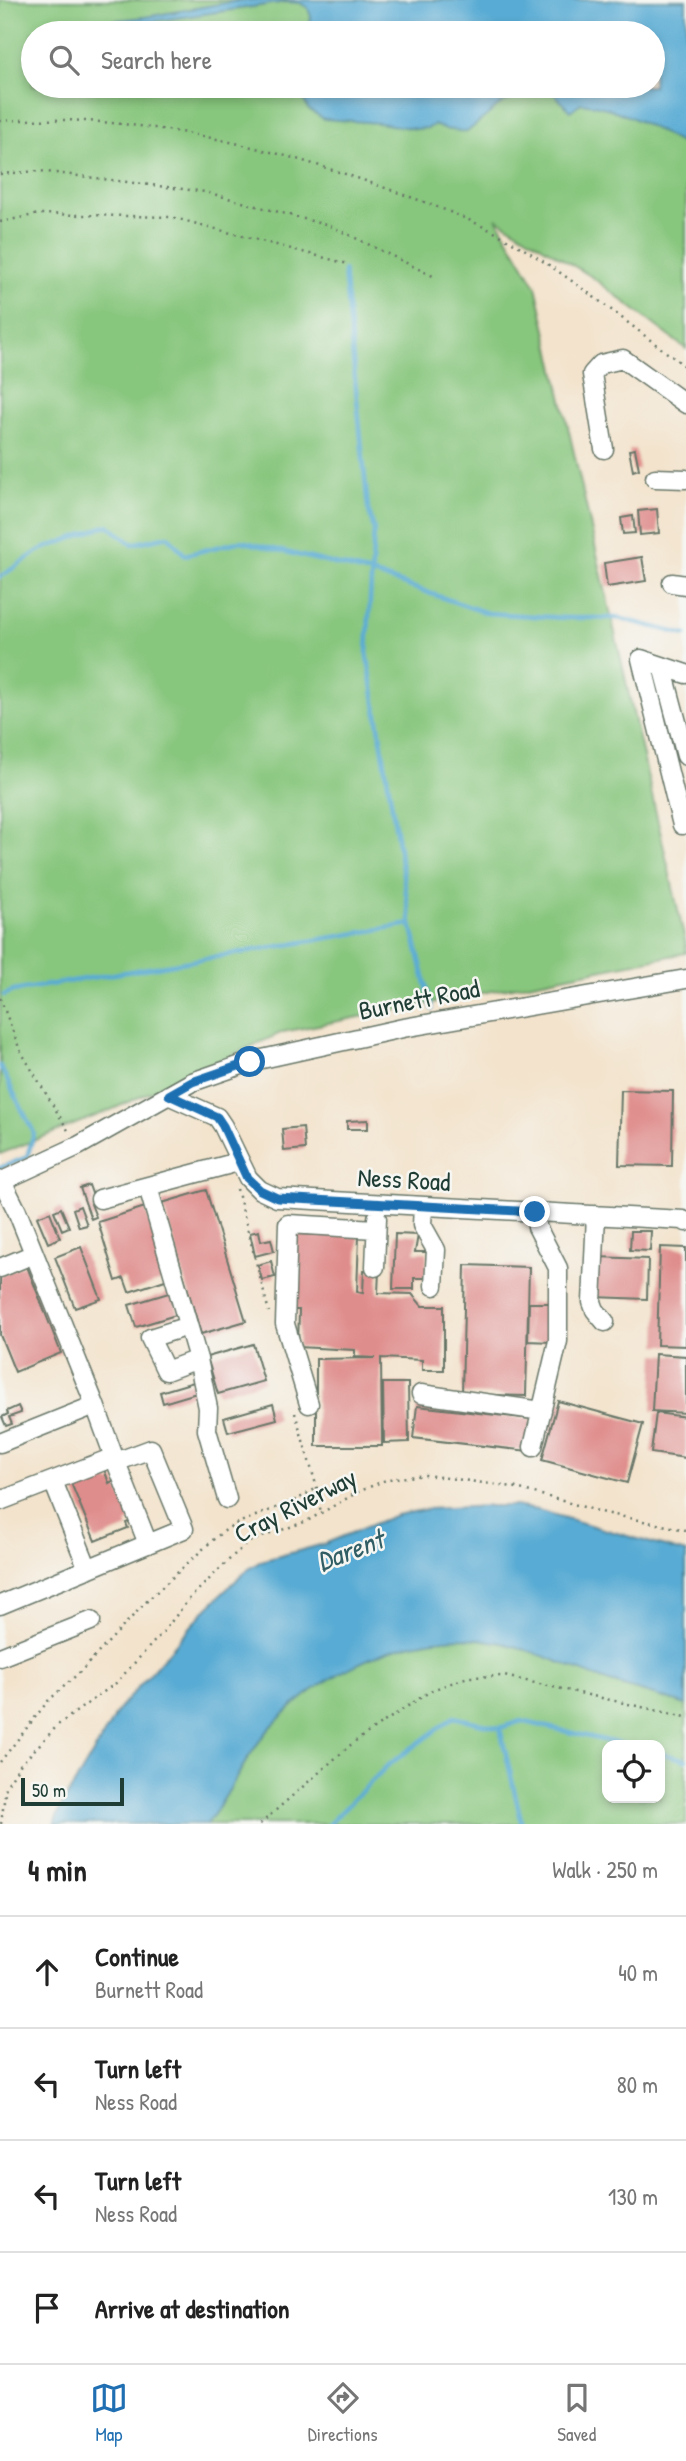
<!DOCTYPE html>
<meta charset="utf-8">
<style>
:root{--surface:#fff;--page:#f2f2f2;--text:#222;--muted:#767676;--line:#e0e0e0;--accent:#1f6fb2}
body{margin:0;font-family:"Patrick Hand",sans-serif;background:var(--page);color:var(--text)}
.controls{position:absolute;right:21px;bottom:21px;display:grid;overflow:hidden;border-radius:14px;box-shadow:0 4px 10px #0003}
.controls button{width:63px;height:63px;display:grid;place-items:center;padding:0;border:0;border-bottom:2px solid var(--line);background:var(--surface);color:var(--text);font:35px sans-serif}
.scale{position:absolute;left:21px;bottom:18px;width:103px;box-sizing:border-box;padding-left:7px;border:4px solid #1f3d34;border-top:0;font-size:19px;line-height:24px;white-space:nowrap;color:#1f3d34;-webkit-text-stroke:5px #f6f6f2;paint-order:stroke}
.stop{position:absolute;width:21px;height:21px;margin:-16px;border:5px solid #1f6fb2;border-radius:50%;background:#fff}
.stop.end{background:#1f6fb2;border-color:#fff;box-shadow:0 2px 7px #0008}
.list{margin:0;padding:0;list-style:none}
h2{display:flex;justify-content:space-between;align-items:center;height:91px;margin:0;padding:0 28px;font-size:30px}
h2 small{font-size:23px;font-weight:400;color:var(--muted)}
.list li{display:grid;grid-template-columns:46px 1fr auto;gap:21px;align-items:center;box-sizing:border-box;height:112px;padding:0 28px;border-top:2px solid var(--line)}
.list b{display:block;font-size:26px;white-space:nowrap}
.list p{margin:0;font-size:23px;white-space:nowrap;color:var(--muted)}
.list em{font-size:23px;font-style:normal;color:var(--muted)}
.icon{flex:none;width:38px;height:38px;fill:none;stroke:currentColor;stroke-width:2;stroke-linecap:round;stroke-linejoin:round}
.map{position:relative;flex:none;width:686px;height:1824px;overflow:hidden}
.search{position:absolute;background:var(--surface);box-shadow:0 4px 10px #0003;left:21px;right:21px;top:21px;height:77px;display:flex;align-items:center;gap:18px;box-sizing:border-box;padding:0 24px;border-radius:38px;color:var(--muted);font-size:26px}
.sheet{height:539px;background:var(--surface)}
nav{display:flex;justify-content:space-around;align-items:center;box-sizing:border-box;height:98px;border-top:2px solid var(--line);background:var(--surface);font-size:19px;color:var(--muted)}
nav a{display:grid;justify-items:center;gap:4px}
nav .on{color:var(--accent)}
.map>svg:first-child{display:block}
.green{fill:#87c67d;stroke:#538258;stroke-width:2;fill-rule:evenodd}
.water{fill:#59abd4;stroke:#3c7484;stroke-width:2}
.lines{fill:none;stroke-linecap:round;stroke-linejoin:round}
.stream{stroke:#59abd4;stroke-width:4.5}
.building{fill:#df8d8c}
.minor-casing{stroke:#697769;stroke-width:21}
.path{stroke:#697769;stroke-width:2.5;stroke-dasharray:2 5;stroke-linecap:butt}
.minor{stroke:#fff;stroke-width:18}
.route{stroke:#1f6fb2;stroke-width:9}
.labels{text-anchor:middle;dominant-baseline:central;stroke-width:5;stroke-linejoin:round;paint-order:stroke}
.street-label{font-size:26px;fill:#1f3d34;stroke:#f6f6f2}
.water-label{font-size:28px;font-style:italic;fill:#305e64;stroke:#f6f6f2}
</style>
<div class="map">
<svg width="686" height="1824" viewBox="0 0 686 1824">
<rect width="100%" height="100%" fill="#f6f6f2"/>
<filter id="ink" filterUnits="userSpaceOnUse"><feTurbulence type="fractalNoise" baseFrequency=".0143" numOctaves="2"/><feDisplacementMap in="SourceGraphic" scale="14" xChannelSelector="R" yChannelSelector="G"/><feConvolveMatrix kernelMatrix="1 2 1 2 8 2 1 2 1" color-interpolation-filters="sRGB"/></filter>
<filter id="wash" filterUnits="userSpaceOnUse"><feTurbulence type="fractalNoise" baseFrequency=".00686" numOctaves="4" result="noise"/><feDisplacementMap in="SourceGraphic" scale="28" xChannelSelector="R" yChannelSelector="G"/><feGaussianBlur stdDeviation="1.57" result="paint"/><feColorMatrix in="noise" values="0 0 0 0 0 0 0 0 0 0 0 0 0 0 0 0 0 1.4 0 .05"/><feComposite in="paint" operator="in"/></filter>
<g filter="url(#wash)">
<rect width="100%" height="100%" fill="#f3e3cc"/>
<!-- green -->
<path class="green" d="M0,0H686V349L592,277L496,218L536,286L686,945V953L283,1032L113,1109L0,1154ZM33,33H653V86H33Z
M437,1591L686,1662V1824H133ZM607,1745H660V1798H607Z"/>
<!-- water -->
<path class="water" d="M242,0H686V146C653,128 619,107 581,103L570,111L552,91L521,95L502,103L467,132L444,129L434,125L428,128L416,129L379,123L324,119L308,109L299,89V86H653V33H307L311,17L308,8L300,3L287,2L142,23L64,33H46L81,24L145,17Z
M490,1506H515L538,1510L686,1553V1705C659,1696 631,1689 604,1680C563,1665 521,1643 477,1639C403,1633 322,1673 272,1726C245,1755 231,1793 207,1824H54L61,1807L119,1709L207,1608L246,1571L261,1561L324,1544L396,1515L428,1509Z"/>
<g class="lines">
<!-- stream -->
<path class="stream" d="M344,271L368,508L374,529L367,652L411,924L432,1009
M0,577L40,550L108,525L132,544L168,536L185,555L241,541L371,573L487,613L565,618H618L686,635
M4,995L13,991L411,924
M0,1066L34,1133L27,1157L0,1168
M660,1753L686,1760
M329,1824L387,1766L454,1717L500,1728
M522,1824L500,1728L521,1721L625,1745"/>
</g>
<g id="blocks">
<!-- building -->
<path class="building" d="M635,449L639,469L633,471L629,450Z
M657,509L659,533L640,535L638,511Z
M633,516L635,533L623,534L621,518Z
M642,557L646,581L607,587L604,563Z
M621,1090L673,1091L672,1166L619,1165Z
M368,1120V1129H347V1121Z
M303,1127L305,1149L284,1151L282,1129Z
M89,1185L95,1202L91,1204L96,1217L91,1219L80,1188Z
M206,1190L246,1321L201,1334L162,1203Z
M80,1206L87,1225L79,1227L73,1209Z
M145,1207L168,1279L129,1292L124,1278L116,1281L98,1222Z
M61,1208L69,1227L62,1230L54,1211Z
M50,1212L60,1238L48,1243L37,1217Z
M259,1231L261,1241L271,1239L274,1251L255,1256L250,1233Z
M631,1231H651L650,1251L630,1250Z
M293,1234L359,1236L357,1292L363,1293L364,1270L379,1271L378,1293L412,1294L422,1306H444V1370H422V1360L381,1358L382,1446H316V1359L376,1358L355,1357V1350L298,1347L299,1310H291Z
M395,1234L418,1235L415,1252H427L426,1278H414V1289H393Z
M81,1247L101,1299L75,1308L55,1257Z
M660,1247L686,1248V1346L657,1345Z
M596,1257L648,1259L647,1299L595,1297Z
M271,1261L275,1277L262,1280L258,1265Z
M26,1264L61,1353L15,1372L0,1335V1275Z
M465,1265L529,1267L526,1396L462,1394Z
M172,1292L179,1314L136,1327L129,1305Z
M529,1303H552L551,1342L528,1341Z
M253,1344L264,1381L218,1394L207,1357Z
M655,1354L686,1356V1413L652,1411Z
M197,1381L200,1392L163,1403L160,1392Z
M383,1383H408L409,1442L384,1443Z
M558,1401L643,1424L627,1483L542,1460Z
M273,1404L277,1419L228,1432L224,1418Z
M18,1406L21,1413L9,1417L12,1424L6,1426L2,1417L8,1414L7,1411Z
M417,1406L532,1419L528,1451L413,1438Z
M656,1413L686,1417V1458L651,1453Z
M104,1469L109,1483L115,1480L131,1521L126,1523L128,1528L95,1541L71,1483Z"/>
</g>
</g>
<g filter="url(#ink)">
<use href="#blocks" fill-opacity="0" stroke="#697769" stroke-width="2"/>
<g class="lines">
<defs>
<path id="minor" d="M604,449L592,374L601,364L623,359L686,404
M655,478L686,479
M672,583L686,585
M662,666L686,756
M682,825L641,659L686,674
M168,1095L217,1117L223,1126L248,1178L260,1190L277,1198L683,1220L686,1222
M0,1182L78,1146L192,1082L253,1061L403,1028L686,979
M148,1187L198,1359L208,1408L207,1430L227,1499
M100,1199L238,1162
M423,1206L422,1225L436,1250L434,1286
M596,1215L592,1302L595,1310L605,1322
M375,1267L377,1218
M0,1268L34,1254
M188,1326L150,1338L166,1371L198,1359
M421,1394L542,1411
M309,1404L285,1324L288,1224L376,1229
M0,1443L95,1405
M533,1447L558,1341V1268L537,1227L535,1212
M116,1462L148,1544
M53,1481L88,1569
M0,1501L114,1457L95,1405L17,1211L2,1181
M0,1605L184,1529L151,1449L116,1462L114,1457
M0,1657L91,1621"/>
</defs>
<!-- minor casing -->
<use href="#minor" class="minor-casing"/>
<!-- path -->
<path class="path" d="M0,121C132,113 265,144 388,189C433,205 478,221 519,246C577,281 631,326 686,367
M0,174L39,171L206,192L333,227L437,278
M0,222L39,214L171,217L348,264
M0,998L20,1050L69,1132
M237,1189L269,1312
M295,1413L317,1488L321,1514
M0,1762L48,1701L81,1671L148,1600L216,1537L233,1525L298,1499L317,1488
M1,1824L6,1786L20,1765L59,1724L116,1683L163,1632L190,1598L234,1555L251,1541L307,1521L358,1492L388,1479L426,1475L513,1487L605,1513L686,1530
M260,1824L354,1742L432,1690L468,1677L504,1676L686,1717"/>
<!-- minor -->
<use href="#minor" class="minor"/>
</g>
</g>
<g class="lines" filter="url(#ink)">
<!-- route -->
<path class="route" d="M250,1062L192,1082L169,1095L217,1117L223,1126L247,1178L260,1190L277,1198L535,1212"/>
</g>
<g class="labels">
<!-- street labels -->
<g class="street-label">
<text transform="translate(419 999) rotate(-11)">Burnett Road</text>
<text transform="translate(404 1179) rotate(3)">Ness Road</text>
<text transform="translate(295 1505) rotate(-27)">Cray Riverway</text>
</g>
<!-- water labels -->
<g class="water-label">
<text transform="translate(350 1550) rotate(-21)">Darent</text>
</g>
</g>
</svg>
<div class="controls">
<button><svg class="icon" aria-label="locate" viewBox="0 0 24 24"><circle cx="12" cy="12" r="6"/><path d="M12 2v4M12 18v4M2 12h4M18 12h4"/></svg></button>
</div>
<div class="scale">50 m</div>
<div class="stop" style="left:250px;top:1062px"></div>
<div class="stop end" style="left:535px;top:1212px"></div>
<div class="search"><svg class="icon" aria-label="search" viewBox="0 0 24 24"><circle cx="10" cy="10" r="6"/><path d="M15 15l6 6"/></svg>Search here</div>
</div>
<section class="sheet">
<h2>4 min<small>Walk · 250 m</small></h2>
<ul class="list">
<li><svg class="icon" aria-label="ahead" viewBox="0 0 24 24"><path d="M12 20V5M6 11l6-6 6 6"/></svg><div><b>Continue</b><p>Burnett Road</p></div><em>40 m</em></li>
<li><svg class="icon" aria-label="left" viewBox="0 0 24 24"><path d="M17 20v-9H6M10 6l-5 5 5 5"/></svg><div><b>Turn left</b><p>Ness Road</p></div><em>80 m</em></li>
<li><svg class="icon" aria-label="left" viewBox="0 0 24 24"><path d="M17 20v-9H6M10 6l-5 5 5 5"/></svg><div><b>Turn left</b><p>Ness Road</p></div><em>130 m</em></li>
<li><svg class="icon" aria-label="arrive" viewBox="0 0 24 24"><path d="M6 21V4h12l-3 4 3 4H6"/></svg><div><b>Arrive at destination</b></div></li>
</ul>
</section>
<nav>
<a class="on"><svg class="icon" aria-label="map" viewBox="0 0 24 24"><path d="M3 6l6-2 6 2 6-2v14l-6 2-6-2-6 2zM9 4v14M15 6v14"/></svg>Map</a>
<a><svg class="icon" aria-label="directions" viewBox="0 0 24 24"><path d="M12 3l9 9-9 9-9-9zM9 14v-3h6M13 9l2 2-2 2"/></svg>Directions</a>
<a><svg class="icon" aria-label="saved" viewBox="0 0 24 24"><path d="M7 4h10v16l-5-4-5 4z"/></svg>Saved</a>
</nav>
